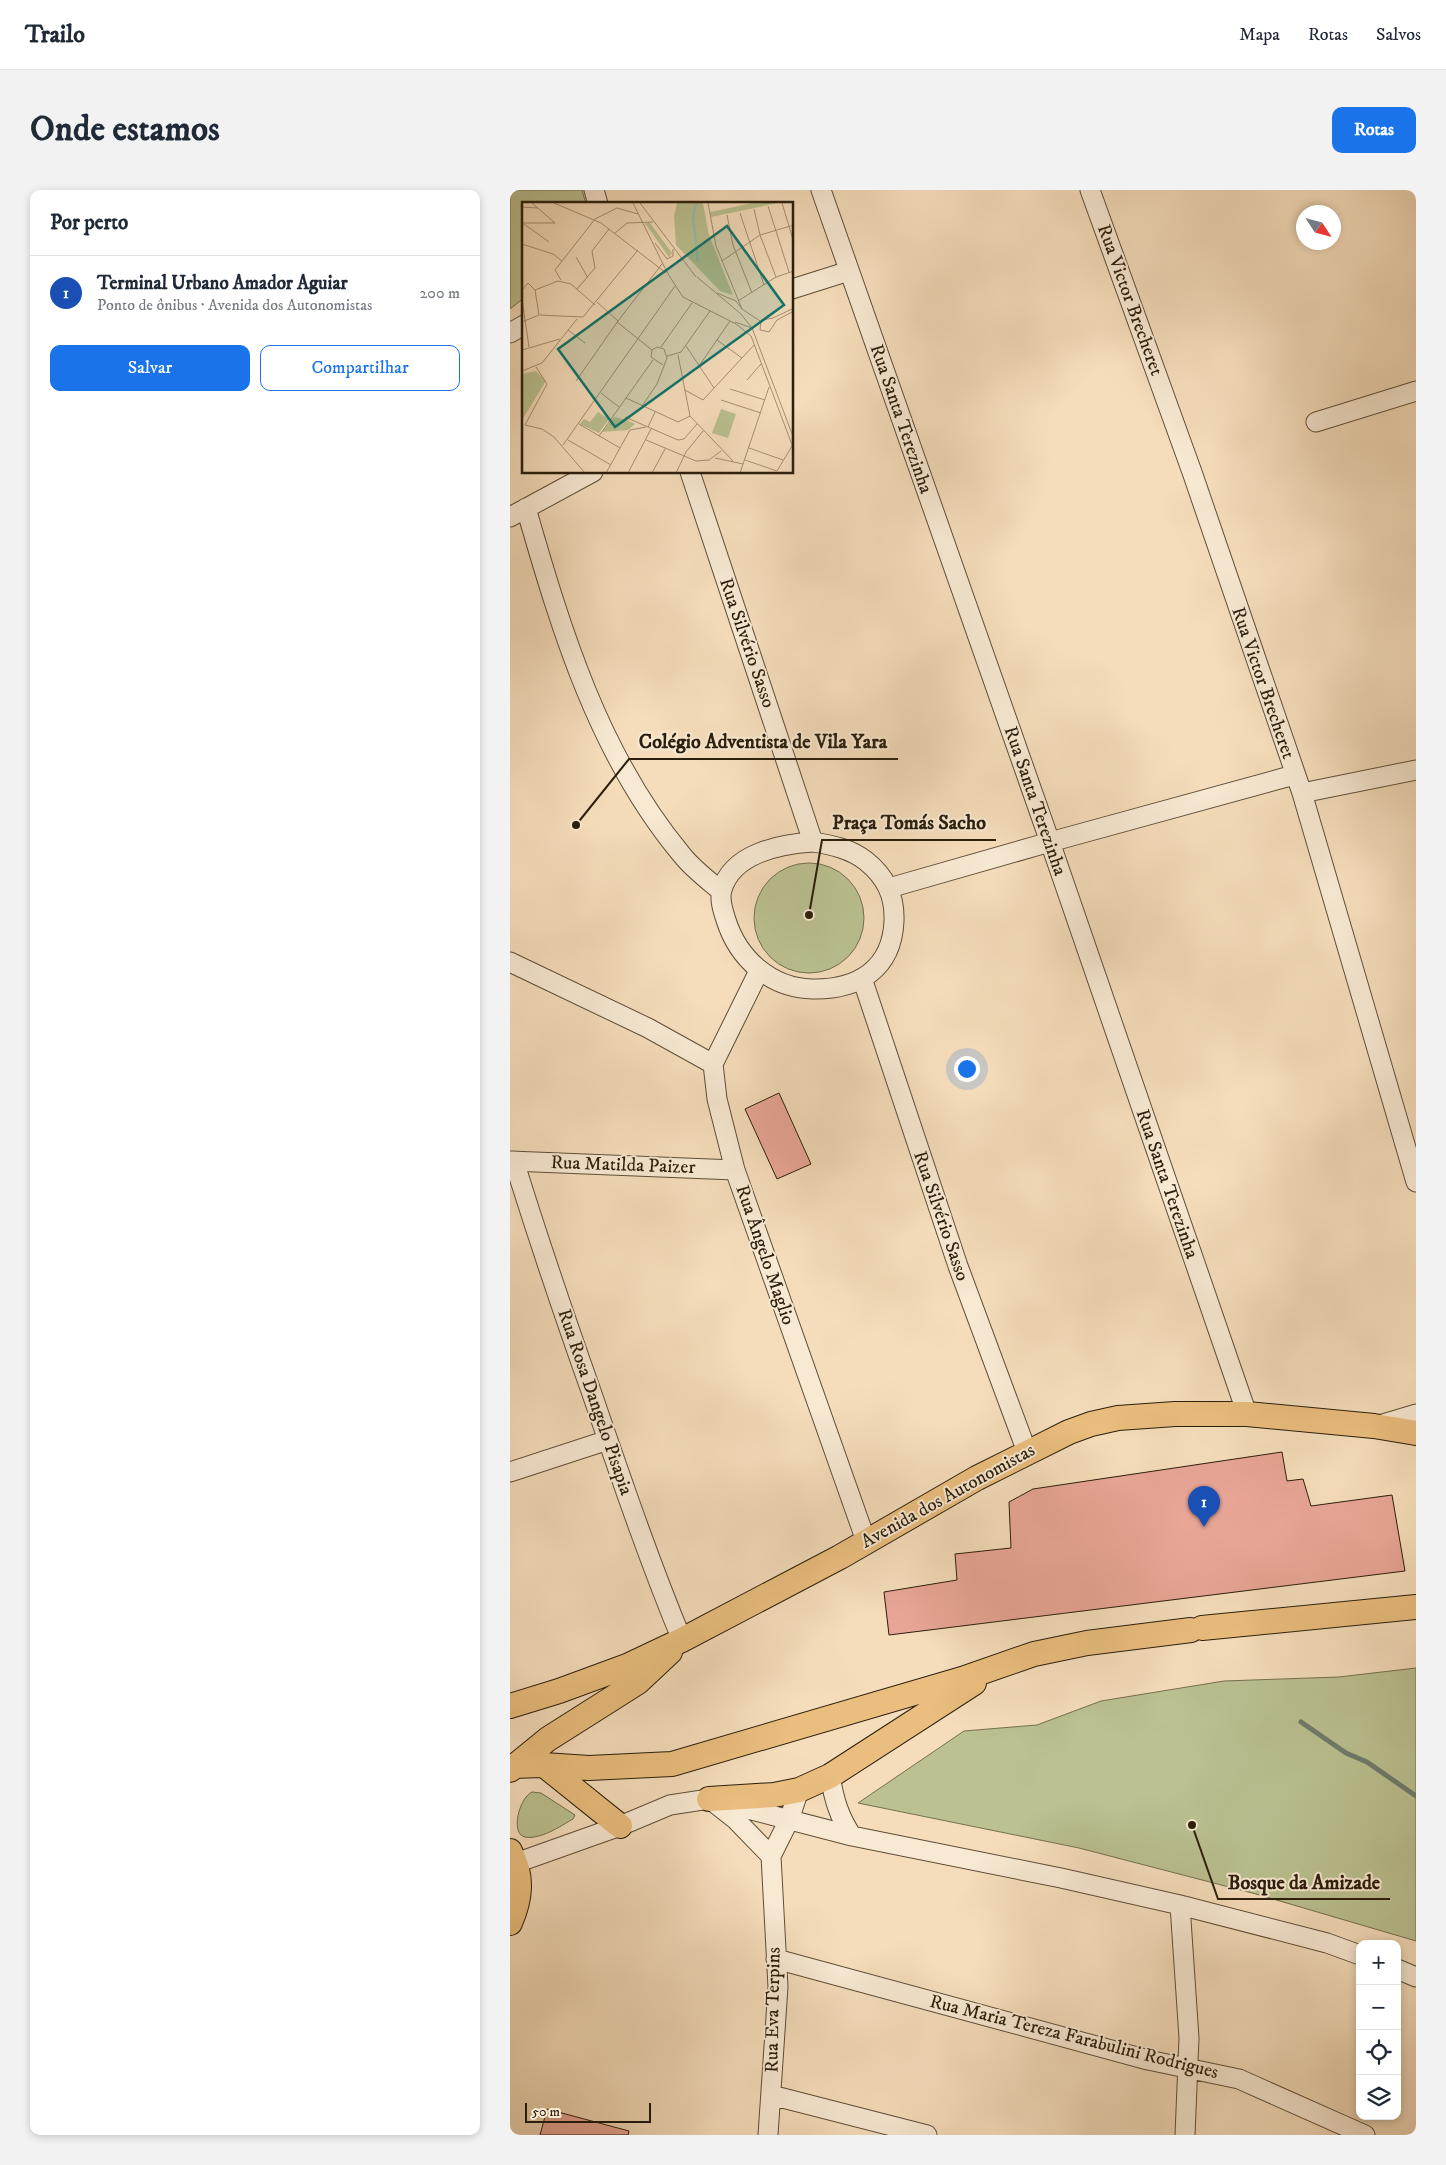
<!DOCTYPE html>
<html lang="pt">
<meta charset="utf-8">
<style>
:root{--surface:#fff;--page:#f2f2f3;--text:#1f2937;--muted:#747a83;--line:#e0e1e3;--accent:#1a73e8}
body{margin:0;font-family:"IM FELL DW Pica",serif;background:var(--page);color:var(--text)}
.controls{position:absolute;right:15px;bottom:15px;display:grid;overflow:hidden;border-radius:10px;box-shadow:0 2px 8px #0003}
.controls button{width:45px;height:45px;display:grid;place-items:center;padding:0;border:0;border-bottom:1px solid var(--line);background:var(--surface);color:var(--text);font:25px sans-serif}
.compass{position:absolute;left:786px;top:15px;width:45px;height:45px;border-radius:50%;background:var(--surface);box-shadow:0 2px 8px #0003;rotate:126deg}
.scale{position:absolute;left:15px;bottom:12px;width:126px;box-sizing:border-box;padding-left:5px;border:2px solid #2b1e0c;border-top:0;font-size:14px;line-height:18px;white-space:nowrap;color:#2b1e0c;-webkit-text-stroke:4px #f8e9d3;paint-order:stroke}
.you{position:absolute;left:456px;top:878px;width:18px;height:18px;margin:-12px;border:4px solid #fff;border-radius:50%;background:#1a73e8;box-shadow:0 0 0 8px #1a73e833}
.badge{display:grid;place-items:center;width:32px;height:32px;border-radius:50%;background:var(--accent);color:#fff;font-size:16px;font-weight:700}
.pin{position:absolute;translate:-50% -41px;filter:drop-shadow(0 1px 2px #0008)}
.pin::after{content:'';position:absolute;top:26px;width:18px;height:15px;background:inherit;clip-path:polygon(0 0,100% 0,50% 100%)}
.list{margin:0;padding:0;list-style:none}
h2{display:flex;justify-content:space-between;align-items:center;height:65px;margin:0;padding:0 20px;font-size:21px}
h2 small{font-size:16px;font-weight:400;color:var(--muted)}
.list li{display:grid;grid-template-columns:32px 1fr auto;gap:15px;align-items:center;box-sizing:border-box;height:75px;padding:0 20px;border-top:1px solid var(--line)}
.list b{display:block;font-size:19px;white-space:nowrap}
.list p{margin:0;font-size:16px;white-space:nowrap;color:var(--muted)}
.list em{font-size:16px;font-style:normal;color:var(--muted)}
.actions{display:flex;gap:10px;padding:15px 20px}
.actions a{flex:1;padding:11px 0;border:1px solid var(--accent);border-radius:10px;text-align:center;font-size:18px;color:var(--accent)}
.actions .main{background:var(--accent);color:#fff}
.icon{flex:none;width:28px;height:28px;fill:none;stroke:currentColor;stroke-width:2;stroke-linecap:round;stroke-linejoin:round}
.map{position:relative;flex:none;width:906px;height:1945px;overflow:hidden;border-radius:10px}
header{display:flex;align-items:center;gap:30px;box-sizing:border-box;height:70px;padding:0 25px;background:var(--surface);border-bottom:1px solid var(--line)}
header strong{font-size:24px}
nav{display:flex;gap:28px;margin-inline-start:auto;font-size:18px}
.intro{display:flex;align-items:center;justify-content:space-between;box-sizing:border-box;height:120px;padding:0 30px}
h1{margin:0;font-size:35px}
.button{padding:12px 22px;border-radius:10px;background:var(--accent);color:#fff;font-size:18px;font-weight:700}
main{display:flex;gap:30px;padding:0 30px}
aside{flex:1;background:var(--surface);border-radius:10px;box-shadow:0 2px 8px #0003}
.map>svg:first-child{display:block}
.green{fill:#bbc191;stroke:#73704e}
.lines{fill:none;stroke-linecap:round;stroke-linejoin:round}
.stream{stroke:#6f7d6d;stroke-width:5}
.building{fill:#e9a697;stroke:#2b1e0c}
.minor-casing{stroke:#5e4e38;stroke-width:21}
.major-casing{stroke:#2b1e0c;stroke-width:26}
.minor{stroke:#f8e9d3;stroke-width:19}
.major{stroke:#eabe7e;stroke-width:24}
.labels{text-anchor:middle;dominant-baseline:central;stroke-width:4;stroke-linejoin:round;paint-order:stroke}
.street-label{font-size:19px;fill:#2b1e0c;stroke:#f8e9d3}
.inset-river{fill:none;stroke:#9cbcae;stroke-width:2.5}
.inset-road{fill:none;stroke:#a49175;stroke-width:1}
.view{fill:#0f766e;fill-opacity:0.15;stroke:#0f766e;stroke-width:2.5}
.inset-edge{fill:none;stroke:#2b1e0c;stroke-width:2.5}
.leader{fill:none;stroke:#2b1e0c;stroke-width:2}
.callout-dot{fill:#2b1e0c;stroke:#f8e9d3;stroke-width:2}
.callout-label{font-size:20px;text-anchor:middle;font-weight:bold;fill:#2b1e0c;stroke:#f8e9d3;stroke-width:4;stroke-linejoin:round;paint-order:stroke}
</style>
<header>
<strong>Trailo</strong>
<nav><a>Mapa</a><a>Rotas</a><a>Salvos</a></nav>
</header>
<div class="intro"><h1>Onde estamos</h1><a class="button">Rotas</a></div>
<main>
<aside>
<h2>Por perto<small></small></h2>
<ul class="list">
<li><span class="badge" style="background:#1a4fb4">1</span><div><b>Terminal Urbano Amador Aguiar</b><p>Ponto de ônibus · Avenida dos Autonomistas</p></div><em>200 m</em></li>
</ul>
<div class="actions"><a class="main">Salvar</a><a>Compartilhar</a></div>
</aside>
<div class="map">
<svg width="906" height="1945" viewBox="0 0 906 1945">
<rect width="100%" height="100%" fill="#f5ddbb"/>
<filter id="stains"><feTurbulence type="fractalNoise" baseFrequency=".004" numOctaves="4"/><feColorMatrix values="0 0 0 0 .2 0 0 0 0 .09 0 0 0 0 .02 0 0 0 .5 -.17"/></filter>
<radialGradient id="worn" r=".72"><stop offset=".6" stop-color="#630" stop-opacity="0"/><stop offset="1" stop-color="#630" stop-opacity=".3"/></radialGradient>
<!-- green -->
<path class="green" d="M0,0H72L76,14H14V108L0,119Z
M244 728a55 55 0 1 1 110 0a55 55 0 1 1-110 0Z
M906,1478V1751L746,1704L569,1658L348,1613L454,1541L527,1535L591,1511L714,1491L829,1487Z
M22,1602L31,1603L65,1625L63,1629C51,1636 30,1650 15,1647C0,1644 9,1608 22,1602Z"/>
<g class="lines">
<!-- stream -->
<path class="stream" d="M791,1532L836,1563L857,1572L906,1606"/>
</g>
<!-- building -->
<path class="building" d="M269,903L301,974L267,989L235,919Z
M772,1262L777,1291L793,1289L801,1316L882,1305L895,1381L379,1445L374,1402L447,1390L445,1364L501,1358L499,1312L523,1299Z
M37,1919L119,1941L118,1945H30Z"/>
<g class="lines">
<defs>
<path id="minor" d="M84,0L88,14
M311,0L540,652L737,1224
M580,0L682,282L792,603L906,992
M282,99L339,81
M0,143L14,135
M806,232L906,201
M180,282L303,652
M16,318C51,440 89,566 172,665C183,679 198,690 211,701
M0,327L83,282
M792,603L906,580
M303,652C322,655 341,659 356,671C376,687 385,706 384,731C382,779 348,800 302,799C260,798 228,768 216,730C213,721 209,709 212,700C222,663 271,654 303,652Z
M379,698L540,652L784,585
M0,772L138,838L203,874
M249,781L203,874L207,909L225,980L356,1351
M352,788L448,1076L517,1262
M0,971L225,980
M4,971C28,1048 54,1125 81,1201C110,1285 138,1368 172,1450
M866,1236L906,1224
M0,1282L98,1250
M320,1586C324,1609 329,1627 342,1646
M206,1614L225,1629L261,1666
M6,1673L110,1636L160,1615L199,1609L342,1646L551,1688L670,1715L817,1753L850,1765
M670,1715L679,1848L675,1945
M266,1769L638,1870L729,1889L855,1945
M887,1779L906,1787
M261,1905L417,1945
M258,1945L268,1797L261,1666L279,1630L289,1600"/>
<path id="major" d="M692,1438L906,1417
M0,1516L49,1501L117,1476L172,1450L330,1367L467,1288L559,1242L581,1234L608,1228L665,1224H737L864,1236L906,1243
M34,1575L110,1636
M0,1576L34,1575L79,1578L162,1574L452,1489L524,1464L577,1453L681,1440
M0,1580L38,1549L128,1492L160,1462
M199,1609L264,1605L289,1600L320,1586L464,1493
M0,1661C13,1686 11,1708 0,1733"/>
</defs>
<!-- minor casing -->
<use href="#minor" class="minor-casing"/>
<!-- major casing -->
<use href="#major" class="major-casing"/>
<!-- minor -->
<use href="#minor" class="minor"/>
<!-- major -->
<use href="#major" class="major"/>
</g>
<g class="labels">
<!-- street labels -->
<g class="street-label">
<text transform="translate(620 110) rotate(70)">Rua Victor Brecheret</text>
<text transform="translate(391 229) rotate(71)">Rua Santa Terezinha</text>
<text transform="translate(237 453) rotate(71)">Rua Silvério Sasso</text>
<text transform="translate(753 493) rotate(71)">Rua Victor Brecheret</text>
<text transform="translate(525 611) rotate(71)">Rua Santa Terezinha</text>
<text transform="translate(113 975) rotate(2)">Rua Matilda Paizer</text>
<text transform="translate(657 994) rotate(71)">Rua Santa Terezinha</text>
<text transform="translate(431 1026) rotate(71)">Rua Silvério Sasso</text>
<text transform="translate(255 1065) rotate(71)">Rua Ângelo Maglio</text>
<text transform="translate(85 1212) rotate(71)">Rua Rosa Dangelo Pisapia</text>
<text transform="translate(438 1306) rotate(-29)">Avenida dos Autonomistas</text>
<text transform="translate(263 1820) rotate(-89)">Rua Eva Terpins</text>
<text transform="translate(564 1847) rotate(14)">Rua Maria Tereza Farabulini Rodrigues</text>
</g>
</g>
<!-- overview -->
<g transform="translate(12 12)">
<rect width="271" height="271" fill="#f5ddbb"/>
<path d="M155,1H181L187,33L211,93L198,89L154,43L152,14ZM231,1H256L189,15L188,10ZM123,21H128L150,51L147,55ZM14,169L24,179L0,218V172ZM199,207L214,212L206,236L190,231ZM76,210L87,217L77,231L58,222L62,217L68,220ZM92,215L105,218L113,222L106,228L80,230Z" fill="#bbc191"/>
<path class="inset-river" d="M174,1L171,14L176,60"/>
<path class="inset-road" d="M32,1L79,21L144,71M111,1L146,72L161,95L214,122L229,134L272,248M118,1L174,75M186,1L194,44L220,107L238,119M260,1L272,41M246,4L267,70M0,5L16,6M232,7L238,33L254,75M218,11L242,83M205,13L211,43L230,91M0,21H33L10,1M2,22L27,40M93,31L105,21L131,20M133,41L145,57L151,54V47M0,42L31,52L40,59M54,55L66,76M200,59L238,33L272,23M175,75L219,112L230,126L272,237M39,78L33,68L73,17L95,6L116,12M55,87L73,66L70,49L87,27M0,88L6,81L13,88M195,91L214,99L220,107M0,97L7,145M216,99L254,75L272,69M75,100L96,119M272,106L251,116L239,118L238,128L247,130L255,118L272,109M17,113L13,88L36,79L49,82L73,103M0,120L17,113L61,115L116,48M95,120L130,148M213,120L230,126M46,128L63,141M195,138L220,156M164,144L192,186M139,145L170,101M0,148L38,137M156,153L168,214L211,259M145,154L159,150L188,109M177,164L208,119M14,165L25,182L3,223L20,227L32,235L63,271M0,169L20,161L55,117M225,178L239,162M54,179L96,119L140,62M208,187L243,198M163,188L181,198L232,143M79,191L97,205M104,196L156,220L168,214M199,198L239,211M120,204L135,182L145,156L142,147L135,145L130,148L129,155L141,163M103,215L156,238L162,237L175,222M57,222L98,246M126,225L133,210M77,234L131,158M46,238L89,263M124,238L174,259L187,258L199,249M41,243L153,84M227,246L261,258M193,256L221,262M223,258L255,269M255,269L270,244M84,271L108,228L124,225M106,271L129,227M130,271L143,247M154,271L164,250L181,229M218,271L247,185"/>
<path class="view" d="M205,24L262,103L93,225L36,147Z"/>
<rect width="271" height="271" class="inset-edge"/>
</g>
<!-- callouts -->
<path class="leader" d="M66 635L119 569H388M299 725L312 650H486M682 1635L708 1709H880"/>
<g class="callout-dot">
<circle cx="66" cy="635" r="5"/>
<circle cx="299" cy="725" r="5"/>
<circle cx="682" cy="1635" r="5"/>
</g>
<g class="callout-label">
<text x="253" y="558">Colégio Adventista de Vila Yara</text>
<text x="399" y="639">Praça Tomás Sacho</text>
<text x="794" y="1699">Bosque da Amizade</text>
</g>
<rect width="100%" height="100%" filter="url(#stains)"/>
<rect width="100%" height="100%" fill="url(#worn)"/>
</svg>
<div class="controls">
<button>+</button>
<button>−</button>
<button><svg class="icon" aria-label="locate" viewBox="0 0 24 24"><circle cx="12" cy="12" r="6"/><path d="M12 2v4M12 18v4M2 12h4M18 12h4"/></svg></button>
<button><svg class="icon" aria-label="layers" viewBox="0 0 24 24"><path d="M12 4l9 5-9 5-9-5zM3 14l9 5 9-5"/></svg></button>
</div>
<svg class="compass" viewBox="-18 -18 36 36"><path d="M0-13l5 13h-10z" fill="#e53935"/><path d="M0 13l5-13h-10z" fill="#747a83"/></svg>
<div class="scale">50 m</div>
<div class="you"></div>
<div class="pin badge" style="left:694px;top:1337px;background:#1a4fb4">1</div>
</div>
</main>
